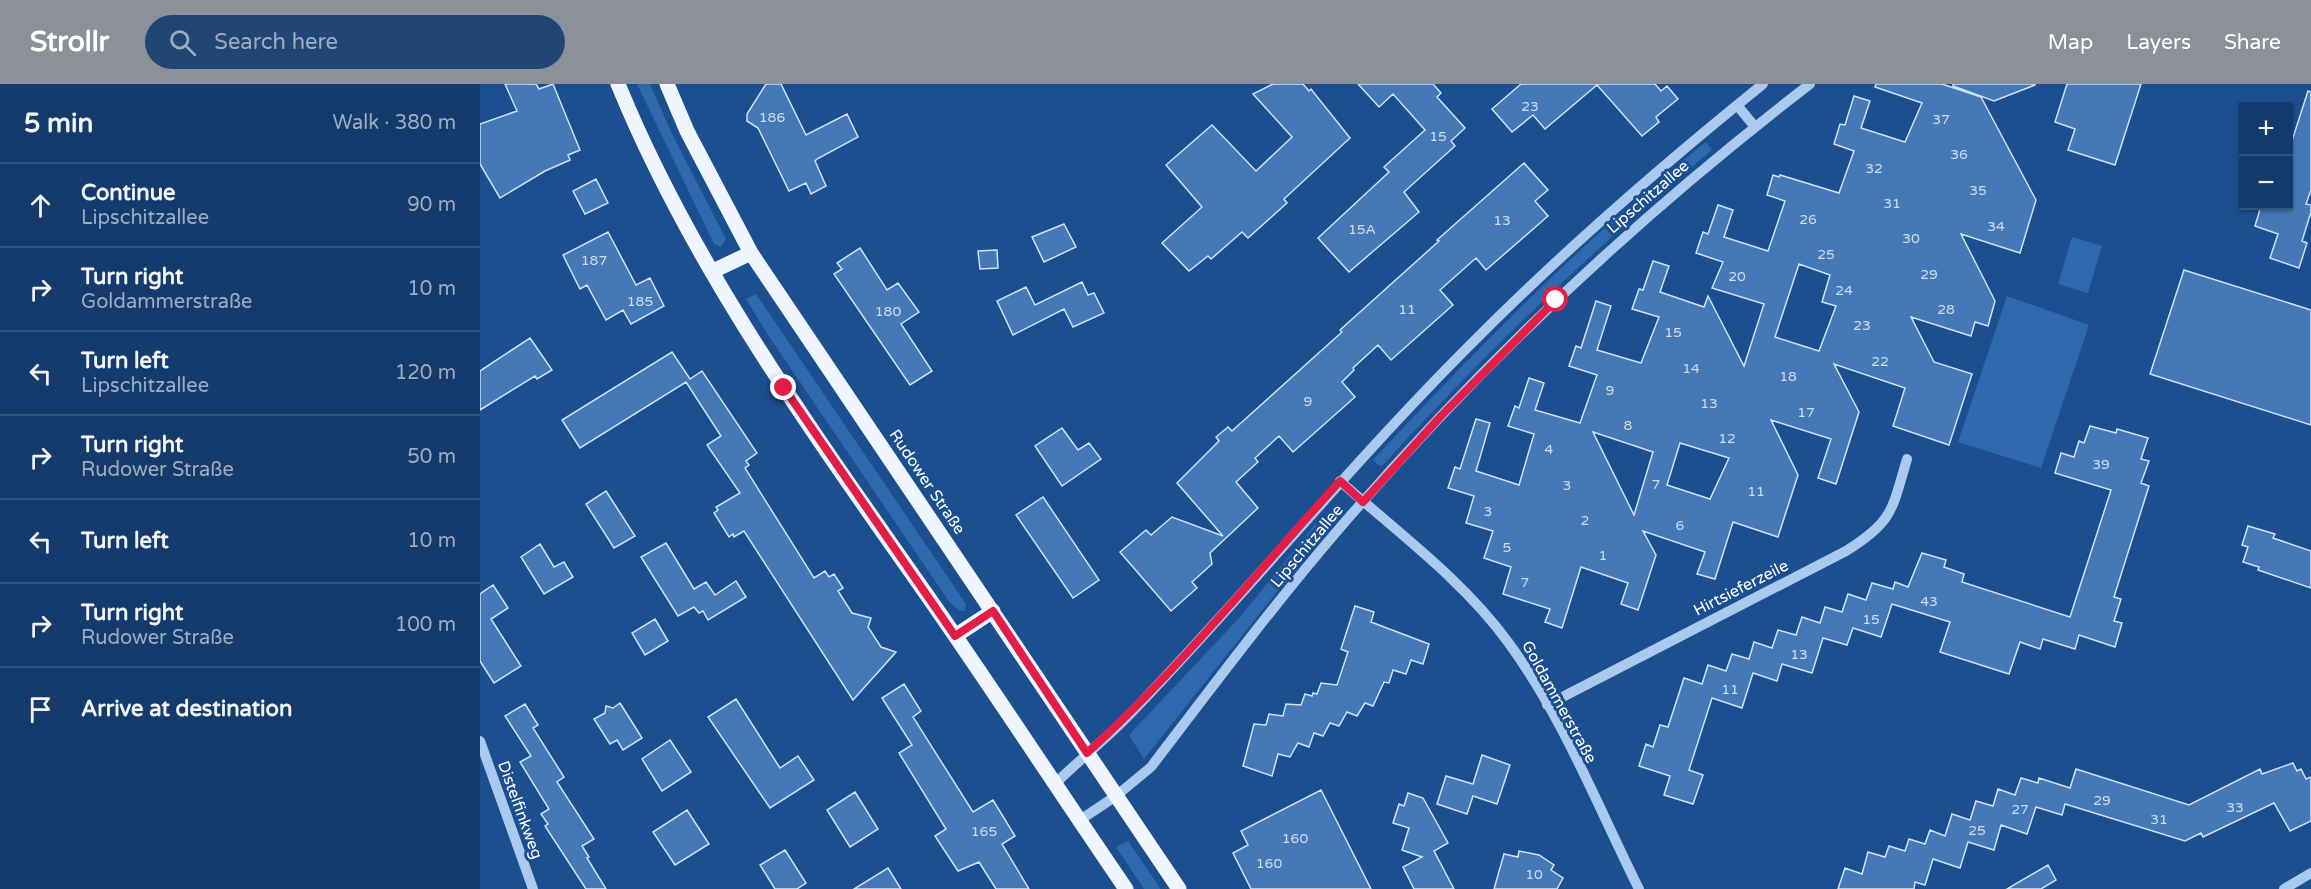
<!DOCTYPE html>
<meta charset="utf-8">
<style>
:root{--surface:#143b6b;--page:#214673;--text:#f1f3f6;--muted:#9dadc1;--line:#33557e;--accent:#8c9099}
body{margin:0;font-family:"Varela Round",sans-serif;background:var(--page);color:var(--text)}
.controls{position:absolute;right:18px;top:18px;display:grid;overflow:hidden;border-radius:0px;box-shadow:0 2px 4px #0004}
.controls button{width:54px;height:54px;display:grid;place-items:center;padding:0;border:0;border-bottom:2px solid var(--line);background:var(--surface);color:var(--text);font:30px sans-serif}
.stop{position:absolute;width:18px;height:18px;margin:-14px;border:4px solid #e11d48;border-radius:50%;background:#fff}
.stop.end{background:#e11d48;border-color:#fff;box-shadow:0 2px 6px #0008}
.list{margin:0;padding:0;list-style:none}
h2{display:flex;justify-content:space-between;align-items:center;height:78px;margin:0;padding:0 24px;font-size:26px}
h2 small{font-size:20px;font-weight:400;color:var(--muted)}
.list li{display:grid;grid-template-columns:39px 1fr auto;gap:18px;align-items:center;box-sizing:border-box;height:84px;padding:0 24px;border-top:2px solid var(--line)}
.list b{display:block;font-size:22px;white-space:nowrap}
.list p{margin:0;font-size:20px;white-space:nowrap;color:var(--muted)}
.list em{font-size:20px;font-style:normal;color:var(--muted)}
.icon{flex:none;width:33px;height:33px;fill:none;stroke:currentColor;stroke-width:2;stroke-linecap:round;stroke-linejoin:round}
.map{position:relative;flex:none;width:1831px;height:805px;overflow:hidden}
header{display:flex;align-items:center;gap:36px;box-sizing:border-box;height:84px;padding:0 30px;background:var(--accent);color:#fff}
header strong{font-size:28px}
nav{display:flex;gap:33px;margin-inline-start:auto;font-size:21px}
.search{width:420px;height:54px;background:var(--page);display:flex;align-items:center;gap:15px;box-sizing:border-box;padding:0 21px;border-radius:33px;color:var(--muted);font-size:22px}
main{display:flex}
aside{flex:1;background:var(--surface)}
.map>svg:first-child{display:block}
.green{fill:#2e69ad}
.building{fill:#4478b7;stroke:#cfe3fa;stroke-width:1.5;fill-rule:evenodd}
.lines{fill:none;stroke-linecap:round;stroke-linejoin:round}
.minor{stroke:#a9c9ee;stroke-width:10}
.major{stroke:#f0f6ff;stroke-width:15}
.route{stroke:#e11d48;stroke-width:8}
.labels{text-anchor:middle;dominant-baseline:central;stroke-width:6;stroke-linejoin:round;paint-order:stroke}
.number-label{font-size:14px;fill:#d0dded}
.street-label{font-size:16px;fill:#fff;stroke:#1b4f8f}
</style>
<header>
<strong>Strollr</strong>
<div class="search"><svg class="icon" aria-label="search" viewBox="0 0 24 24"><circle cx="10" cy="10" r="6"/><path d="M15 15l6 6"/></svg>Search here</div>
<nav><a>Map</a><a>Layers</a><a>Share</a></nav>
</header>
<main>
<aside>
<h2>5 min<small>Walk · 380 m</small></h2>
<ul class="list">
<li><svg class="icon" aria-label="ahead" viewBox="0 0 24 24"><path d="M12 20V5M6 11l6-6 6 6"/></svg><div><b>Continue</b><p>Lipschitzallee</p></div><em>90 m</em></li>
<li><svg class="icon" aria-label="right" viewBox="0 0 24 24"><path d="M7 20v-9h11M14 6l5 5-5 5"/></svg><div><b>Turn right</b><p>Goldammerstraße</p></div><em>10 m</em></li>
<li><svg class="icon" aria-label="left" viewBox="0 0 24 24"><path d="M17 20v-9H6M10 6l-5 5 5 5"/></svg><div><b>Turn left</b><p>Lipschitzallee</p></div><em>120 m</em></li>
<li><svg class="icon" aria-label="right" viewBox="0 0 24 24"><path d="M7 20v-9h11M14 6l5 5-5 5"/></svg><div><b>Turn right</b><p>Rudower Straße</p></div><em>50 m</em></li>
<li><svg class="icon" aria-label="left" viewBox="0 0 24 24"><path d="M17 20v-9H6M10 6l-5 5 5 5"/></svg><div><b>Turn left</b></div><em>10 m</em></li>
<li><svg class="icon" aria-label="right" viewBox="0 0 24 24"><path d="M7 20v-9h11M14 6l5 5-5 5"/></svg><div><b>Turn right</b><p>Rudower Straße</p></div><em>100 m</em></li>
<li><svg class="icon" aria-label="arrive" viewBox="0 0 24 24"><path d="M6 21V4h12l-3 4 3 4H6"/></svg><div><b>Arrive at destination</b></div></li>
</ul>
</aside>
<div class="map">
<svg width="1831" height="805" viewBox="0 0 1831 805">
<rect width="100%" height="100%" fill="#1b4f8f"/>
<!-- green -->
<path class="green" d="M157,0H170L192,50L246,155L241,163L234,160Z
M1226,58L1232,66C1114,164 1004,270 901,383L893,376C997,264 1106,153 1226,58Z
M1592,153L1622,162L1608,209L1578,200Z
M276,210L486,520L485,527H480L470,519L290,254L266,215Z
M1527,212L1609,241L1561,384L1478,358Z
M841,433L850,441L664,675L649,651L760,533Z
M648,757L680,804V805H664L636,763Z"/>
<!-- building -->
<path class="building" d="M25,0H56L59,5L73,0L100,66L88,71L90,76L65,87L20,114L0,80V40L37,27Z
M286,0H301L326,51L367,30L378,53L337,75L335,77L346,102L331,110L326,99L309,107L278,44L267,37V30Z
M793,0H823L829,7L831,5L870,54L804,115L807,119L768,154L762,148L731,175L728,172L709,187L682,159L722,123L686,81L732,41L776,87L812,53L773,10Z
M878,0H953L961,9L957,13L985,44L971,57L975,62L924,108L939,128L869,188L838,154L909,88L904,83L945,46L913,10L899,23Z
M1041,0H1175L1181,7L1187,2L1198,15L1176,33L1179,38L1162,52L1117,1L1065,45L1053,31L1032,48L1012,25Z
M1396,0H1462L1501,13L1556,116L1540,169L1481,150L1515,217L1508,242L1495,238L1491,252L1431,233L1454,278L1492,290L1469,361L1413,342L1425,304L1354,280L1379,328L1356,400L1338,394L1351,355L1291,336L1318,391L1298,453L1253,438L1235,495L1217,490L1225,468L1163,447L1176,471L1158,526L1141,520L1148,499L1101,483L1082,544L1065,538L1070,525L1023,510L1031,483L1004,474L1013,447L986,439L994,412L968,404L975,383L980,385L996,335L1010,339L996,387L1039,401L1054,350L1028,342L1035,322L1039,324L1049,294L1064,299L1055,326L1100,339L1117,291L1089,282L1096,262L1101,264L1116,217L1131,222L1117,266L1161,279L1179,233L1152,225L1159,205L1163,206L1173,177L1189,182L1180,208L1224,223L1228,212L1264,282L1284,220L1232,204L1243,178L1216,169L1223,148L1228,150L1238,121L1253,126L1244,153L1288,167L1305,117L1287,111L1293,91L1299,93L1300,91L1359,109L1374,67L1354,60L1360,40L1365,41L1374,12L1390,17L1381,44L1425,58L1442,19L1395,3ZM1319,180L1350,191L1342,218L1356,222L1339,267L1295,253ZM1113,348L1173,368L1154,431ZM1200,359L1249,374L1230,415L1187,401Z
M1473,0H1554L1555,1L1514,17L1473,2Z
M1587,0H1661L1635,81L1588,66L1595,45L1575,38Z
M1828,7L1831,8V106L1826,120L1831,121V128L1822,157L1827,159L1819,184L1790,174L1798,150L1775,142L1781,122H1809V66Z
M1044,79L1068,106L1055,117L1068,132L1006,186L996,174L960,206L973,221L911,276L898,261L873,284L874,286L862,298L875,313L813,368L799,352L775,374L778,378L756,398L778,424L730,469L732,480L712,498L717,504L691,527L640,468L666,446L671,451L692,433L743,452L697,399L739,357L736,353L748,343L752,347L862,248L860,246L959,157L957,156Z
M116,95L128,119L105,130L93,107Z
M584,140L596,163L564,178L552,153Z
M128,148L156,201L170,194L184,222L151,240L143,226L126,236L107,201L100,205L83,171Z
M380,164L407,206L418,199L439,228L421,240L452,287L430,301L354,190L362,185L357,179Z
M517,166L518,184L500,185L498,167Z
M1704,186L1831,226V341L1670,290Z
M602,198L608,211L614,209L624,229L593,243L584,225L533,251L517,217L546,203L555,221Z
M50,254L72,286L57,295L55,292L0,326V287Z
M192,268L210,295L222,287L277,369L266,377L269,381L265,384L334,494L345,487L349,493L354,490L363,504L358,507L372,529L391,534L388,543L401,563L416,568L373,616L264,447L254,453L253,450L249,453L234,429L238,426L236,423L260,409L227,361L241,352L206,298L100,364L82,336Z
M1610,342L1636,349L1637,345L1668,354L1661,375L1669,377L1661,399L1669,402L1634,513L1641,515L1634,537L1642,539L1635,563L1599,551L1595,565L1563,555L1560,565L1540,558L1529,590L1460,568L1470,538L1412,520L1401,553L1373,544L1367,561L1343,554L1332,589L1302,580L1297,597L1273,589L1262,624L1232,614L1209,686L1223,691L1213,720L1184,711L1190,692L1159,682L1166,660L1173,663L1180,641L1188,643L1204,594L1222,600L1228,581L1246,587L1252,570L1269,575L1274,558L1292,564L1298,546L1316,551L1322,533L1340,539L1345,523L1362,528L1368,510L1386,516L1392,499L1413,505L1415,498L1428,503L1442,469L1466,476L1464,483L1484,490L1482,498L1590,533L1631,406L1575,389L1581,369L1594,373L1599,357L1604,359Z
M582,344L598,366L609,359L621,375L582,402L555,362Z
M126,407L155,452L134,464L106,420Z
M563,413L619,496L593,514L536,431Z
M1768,442L1795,450L1793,454L1831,467V504L1778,486L1779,483L1763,478L1768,463L1762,461Z
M186,459L214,505L226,498L235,511L256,497L266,513L228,536L223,527L219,529L214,523L198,532L161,473Z
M60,460L74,483L84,478L93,493L64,510L41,473Z
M13,501L28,524L11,535L41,582L14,599L0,577V510Z
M875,522L894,528L891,538L949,560L943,580L931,576L926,590L913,586L909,599L904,598L893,622L885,619L877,632L867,628L859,642L850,639L843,652L834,649L829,663L818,659L810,673L798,670L792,692L763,682L774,640L786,641L789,630L803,632L806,620L821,621L825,610L832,612L833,609L837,610L841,599L857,601L868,568L861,565Z
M175,535L188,557L165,571L152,549Z
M424,600L441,627L433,633L493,728L513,716L535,752L522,760L549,805H516L499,778L478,787L455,752L466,745L419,669L432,661L402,614Z
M256,615L300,684L318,672L334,696L290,724L228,633Z
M140,619L162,654L143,666L137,656L130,660L114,635L125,629L126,622L133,624Z
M45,620L58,641L53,644L84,693L77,698L114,755L102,762L109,773L107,774L126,805H106L65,742L68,740L61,730L69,725L40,678L51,672L25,632Z
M190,656L211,688L182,707L162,675Z
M1002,671L1030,681L1017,720L993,712L987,730L957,720L966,692L993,700Z
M1813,679L1817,687L1821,685L1826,695L1831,693V737L1810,747L1794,719L1723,753L1721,749L1705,757L1585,720L1582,731L1556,723L1547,750L1521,741L1514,766L1488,758L1480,784L1453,775L1445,801L1435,798L1434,805H1358L1365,784L1382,790L1388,768L1405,773L1409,762L1425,767L1429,755L1445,760L1450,746L1465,752L1472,730L1490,736L1496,717L1513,722L1518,705L1535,711L1541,694L1558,699L1559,694L1590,704L1596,685L1709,721L1780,685L1782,690Z
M841,706L891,805H771L753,769L768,761L761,747Z
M375,708L398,745L370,763L347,726Z
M928,709L943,714L968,759L954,767L974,805H934L923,783L942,773L922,766L929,744L913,739L919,720L924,722Z
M207,726L229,760L195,781L173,748Z
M305,766L326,799L317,805H295L280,781Z
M1039,767L1059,771L1074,781L1071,786L1083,794L1077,805H1014L1024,770L1038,773Z
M1568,781L1576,796L1561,805H1527Z
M408,784L421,805H374Z"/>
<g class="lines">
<!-- minor -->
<path class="minor" d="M1257,21L1275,43
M860,397C917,448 983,496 1028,558C1083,633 1118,723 1159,805
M1067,621L1366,467C1413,438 1412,426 1427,375
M0,657L53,805
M576,699C599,676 626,655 649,631C765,511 870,381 988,263C1081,169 1180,83 1283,0
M600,736L636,712L671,683C732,603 792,523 858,446C999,282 1158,132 1330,0
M1804,805L1831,789"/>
<!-- major -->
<path class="major" d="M138,0C216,191 341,359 458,527C522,619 583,713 646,805
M187,0L207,47L271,169L699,805
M233,187L271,169
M475,552L513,527"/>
</g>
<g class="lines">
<!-- route -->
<path class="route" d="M304,304L475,552L513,527L607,669C699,586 777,488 860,397L883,418L961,332L1076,216"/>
</g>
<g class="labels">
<!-- number labels -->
<g class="number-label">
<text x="1050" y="22">23</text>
<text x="292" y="33">186</text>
<text x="1461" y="35">37</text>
<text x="958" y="52">15</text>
<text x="1479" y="70">36</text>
<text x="1394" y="84">32</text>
<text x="1498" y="106">35</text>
<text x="1412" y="119">31</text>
<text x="1328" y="135">26</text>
<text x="1022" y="136">13</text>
<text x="1516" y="142">34</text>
<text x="882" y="145">15A</text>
<text x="1431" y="154">30</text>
<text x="1346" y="170">25</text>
<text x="114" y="176">187</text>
<text x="1449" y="190">29</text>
<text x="1257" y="192">20</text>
<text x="1364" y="206">24</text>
<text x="160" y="217">185</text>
<text x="927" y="225">11</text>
<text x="1466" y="225">28</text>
<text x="408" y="227">180</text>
<text x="1382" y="241">23</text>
<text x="1193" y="248">15</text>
<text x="1400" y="277">22</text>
<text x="1211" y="284">14</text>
<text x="1308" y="292">18</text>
<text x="1130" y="306">9</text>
<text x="828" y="317">9</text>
<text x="1229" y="319">13</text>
<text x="1326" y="328">17</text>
<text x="1148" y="341">8</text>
<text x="1247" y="354">12</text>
<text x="1069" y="365">4</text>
<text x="1621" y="380">39</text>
<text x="1176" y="400">7</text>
<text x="1087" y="401">3</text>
<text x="1276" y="407">11</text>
<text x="1008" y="427">3</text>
<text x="1105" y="436">2</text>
<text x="1200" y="441">6</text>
<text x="1027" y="463">5</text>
<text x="1123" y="471">1</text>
<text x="1045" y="498">7</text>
<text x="1449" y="517">43</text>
<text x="1391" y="535">15</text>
<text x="1319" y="570">13</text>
<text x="1250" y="605">11</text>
<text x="1622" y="716">29</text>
<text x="1755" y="723">33</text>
<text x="1540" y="725">27</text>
<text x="1679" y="735">31</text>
<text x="1497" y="746">25</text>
<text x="504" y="747">165</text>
<text x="815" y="754">160</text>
<text x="789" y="779">160</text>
<text x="1054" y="790">10</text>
</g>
<!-- street labels -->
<g class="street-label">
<text transform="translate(1168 113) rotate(-41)">Lipschitzallee</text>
<text transform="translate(447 398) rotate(56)">Rudower Straße</text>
<text transform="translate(827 462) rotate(-50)">Lipschitzallee</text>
<text transform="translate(1261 504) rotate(-27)">Hirtsieferzeile</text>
<text transform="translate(1079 618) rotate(61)">Goldammerstraße</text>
<text transform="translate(40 726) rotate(70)">Distelfinkweg</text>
</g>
</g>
</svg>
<div class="controls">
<button>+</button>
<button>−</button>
</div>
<div class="stop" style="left:1076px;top:216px"></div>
<div class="stop end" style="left:304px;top:304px"></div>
</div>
</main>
